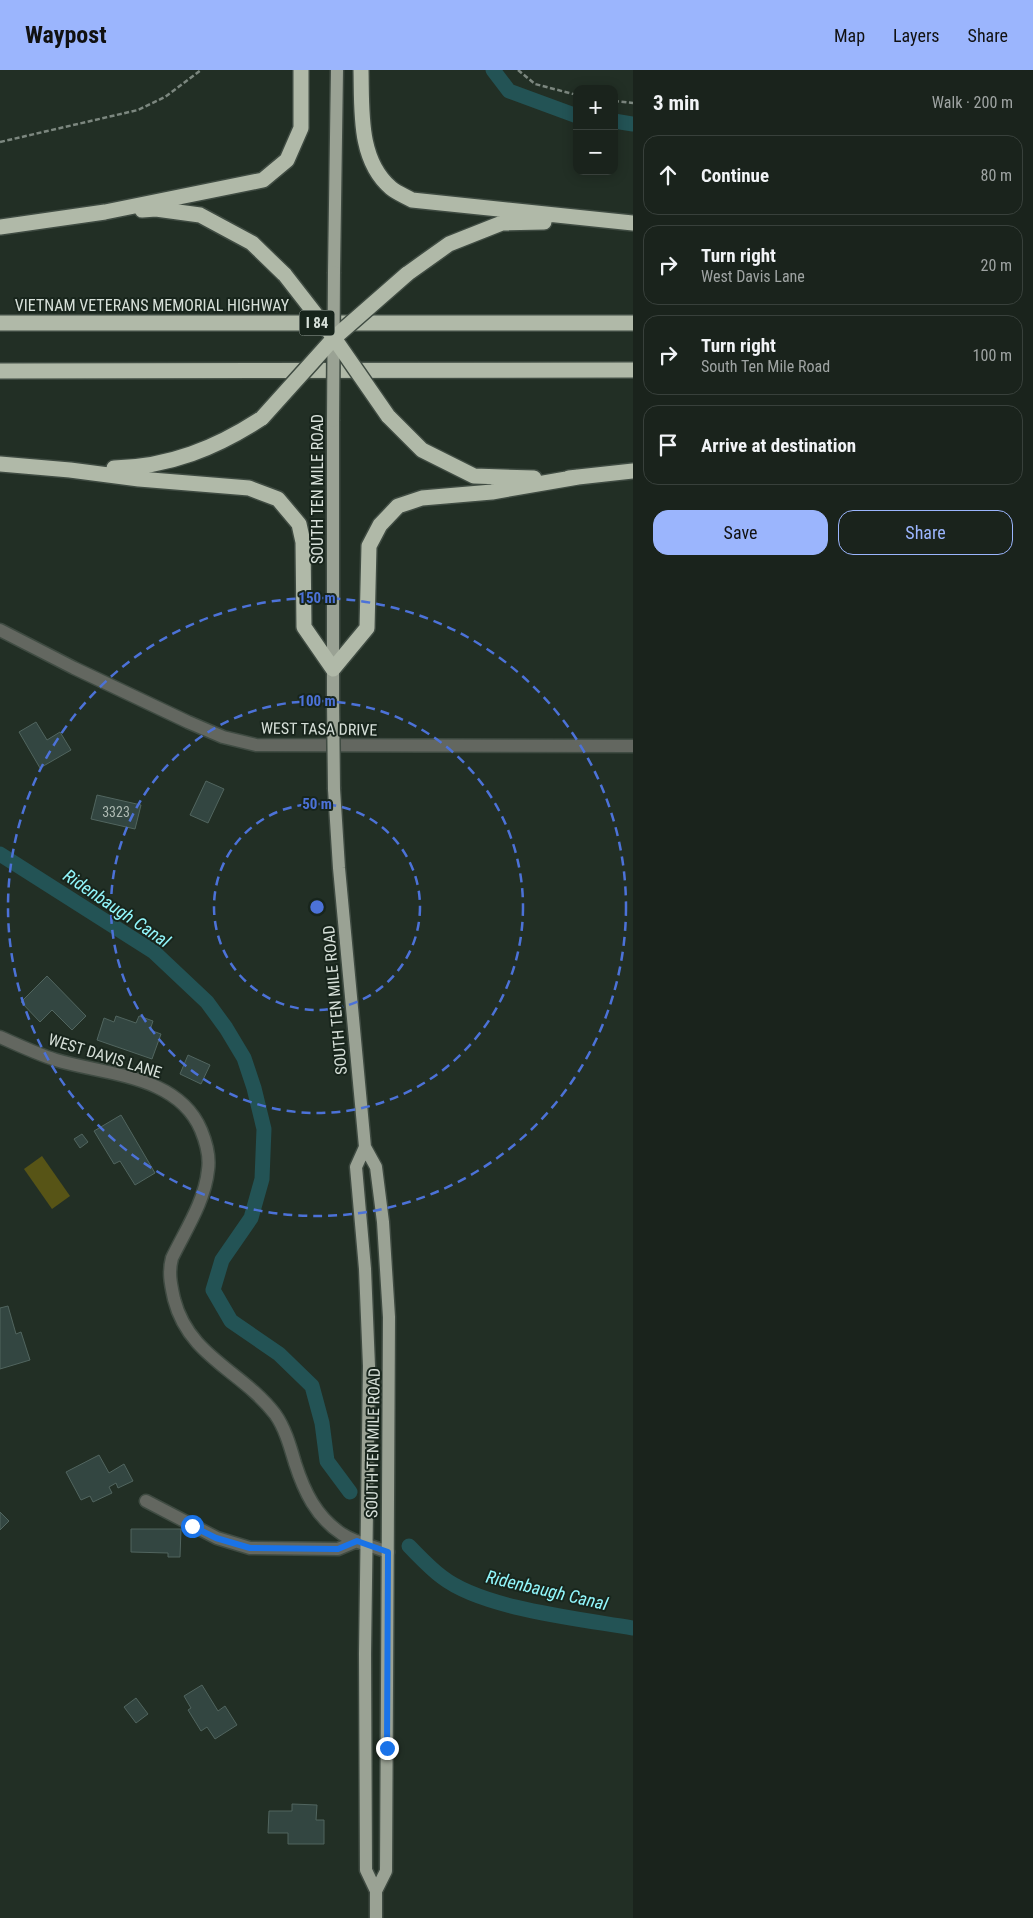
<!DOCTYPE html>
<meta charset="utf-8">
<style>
:root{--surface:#1a231c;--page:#272f29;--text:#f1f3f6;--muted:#9fa4a3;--line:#38403b;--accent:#9bb5fd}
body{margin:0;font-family:"Roboto Condensed",sans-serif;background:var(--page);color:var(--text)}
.controls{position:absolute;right:15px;top:15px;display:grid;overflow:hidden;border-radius:10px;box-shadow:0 2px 12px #0003}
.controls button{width:45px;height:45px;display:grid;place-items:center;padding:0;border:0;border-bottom:1px solid var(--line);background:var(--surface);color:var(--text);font:25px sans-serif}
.stop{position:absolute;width:15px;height:15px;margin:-11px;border:4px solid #1a73e8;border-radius:50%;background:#fff}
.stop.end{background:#1a73e8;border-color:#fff;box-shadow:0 1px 5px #0008}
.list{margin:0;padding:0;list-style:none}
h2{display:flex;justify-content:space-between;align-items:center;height:65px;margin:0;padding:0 20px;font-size:21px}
h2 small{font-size:16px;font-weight:400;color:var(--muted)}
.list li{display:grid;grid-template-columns:32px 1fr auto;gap:15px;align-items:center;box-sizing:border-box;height:80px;margin:0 10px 10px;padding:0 10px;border:1px solid var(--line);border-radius:15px}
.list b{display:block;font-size:19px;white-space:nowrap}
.list p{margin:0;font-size:16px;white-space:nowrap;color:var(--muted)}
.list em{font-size:16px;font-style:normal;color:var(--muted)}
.actions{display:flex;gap:10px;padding:15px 20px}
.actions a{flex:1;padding:11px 0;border:1px solid var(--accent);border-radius:15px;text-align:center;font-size:18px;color:var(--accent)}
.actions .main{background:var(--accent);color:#111}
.icon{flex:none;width:28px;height:28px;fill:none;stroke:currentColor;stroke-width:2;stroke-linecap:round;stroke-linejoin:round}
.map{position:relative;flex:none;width:633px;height:1848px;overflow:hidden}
header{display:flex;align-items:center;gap:30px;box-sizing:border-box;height:70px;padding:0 25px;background:var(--accent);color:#111}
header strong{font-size:24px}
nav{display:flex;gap:28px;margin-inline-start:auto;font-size:18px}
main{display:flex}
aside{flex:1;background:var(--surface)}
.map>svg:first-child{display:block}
.green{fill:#575416}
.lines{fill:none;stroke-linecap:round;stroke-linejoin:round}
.canal{stroke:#235355;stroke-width:15}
.building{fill:#334641;stroke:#51655f}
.minor-casing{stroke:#3f4b42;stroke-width:15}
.major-casing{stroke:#3f4b42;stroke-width:15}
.highway-casing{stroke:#3f4b42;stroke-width:18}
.path{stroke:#7c877f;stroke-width:2.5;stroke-dasharray:5 2.5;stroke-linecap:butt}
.minor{stroke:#636760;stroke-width:12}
.major{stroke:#9aa294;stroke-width:12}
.highway{stroke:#b0b9a8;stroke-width:15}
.major-bridge-casing{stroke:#3f4b42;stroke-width:15;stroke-linecap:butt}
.highway-bridge-casing{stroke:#3f4b42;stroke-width:18;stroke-linecap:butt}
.major-bridge{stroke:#9aa294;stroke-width:12}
.highway-bridge{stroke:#b0b9a8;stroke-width:15}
.route{stroke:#1a73e8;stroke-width:6}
.ring{fill:none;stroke:#4c72d8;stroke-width:2.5;stroke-dasharray:9 6}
.labels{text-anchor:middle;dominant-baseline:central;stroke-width:4;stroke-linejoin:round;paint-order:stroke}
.number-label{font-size:14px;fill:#aebab3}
.shield{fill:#18251c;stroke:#9ea8a0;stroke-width:1}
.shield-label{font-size:15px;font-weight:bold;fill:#d7e0d9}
.street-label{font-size:16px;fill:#d7e0d9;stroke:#18251c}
.water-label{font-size:18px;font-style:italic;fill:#92f7fc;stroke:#18251c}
.centre{fill:#4c72d8;stroke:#18251c;stroke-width:2.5}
.ring-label{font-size:15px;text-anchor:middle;font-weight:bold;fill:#4c72d8;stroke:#18251c;stroke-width:4;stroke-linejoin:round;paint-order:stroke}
</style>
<header>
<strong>Waypost</strong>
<nav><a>Map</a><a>Layers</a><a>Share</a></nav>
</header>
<main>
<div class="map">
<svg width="633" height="1848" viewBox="0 0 633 1848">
<rect width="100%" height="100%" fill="#222f25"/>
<!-- green -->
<path class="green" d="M42,1086L70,1126L52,1139L24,1099Z"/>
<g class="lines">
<!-- canal -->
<path class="canal" d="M493,0L509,21L577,46
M614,51L633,54
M0,784L154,882L207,932L226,958L244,988L254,1018L264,1059L262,1109L251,1148L222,1190L213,1220L231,1251L279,1284L312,1316L322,1353L327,1391L350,1422
M409,1476C420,1487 430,1498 442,1507C483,1539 581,1549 633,1558"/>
</g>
<!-- building -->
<path class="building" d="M36,652L47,670L60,662L71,680L40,698L19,662Z
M206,711L224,719L208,753L190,745Z
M97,725L141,735L135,759L91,749Z
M47,906L86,946L72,960L52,940L40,952L21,932Z
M116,946L136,953L139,946L153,951L150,960L161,964L152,989L97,970L104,948L114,952Z
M188,985L210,995L201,1014L180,1004Z
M121,1045L155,1103L135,1115L120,1091L114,1094L94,1061Z
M82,1064L88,1072L80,1078L74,1069Z
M8,1236L16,1264L21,1262L30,1290L0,1299V1238Z
M99,1385L109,1403L124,1394L133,1411L118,1418L116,1413L109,1417L112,1423L93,1432L90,1426L81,1430L66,1402Z
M0,1442L9,1451L0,1460Z
M131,1459H181L180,1487H168V1483L131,1482Z
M202,1615L218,1641L225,1636L237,1655L215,1669L207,1657L201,1661L188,1640L191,1638L184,1626Z
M136,1628L148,1644L136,1653L124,1637Z
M292,1734L317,1735L316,1750H324V1774H288V1763H268L269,1741H292Z"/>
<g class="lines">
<defs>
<path id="minor" d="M0,560L74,598L188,652L223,667L256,675L633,676
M0,967C18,975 37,984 56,990C106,1005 178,1005 201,1060C206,1072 210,1087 208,1100C205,1131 185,1161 172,1188C168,1203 171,1215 174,1229C189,1287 241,1300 275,1344C285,1358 290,1376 295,1393C304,1421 316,1447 342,1464C355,1473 373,1476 388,1482
M146,1431L217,1468L250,1478L338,1479L357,1471"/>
<path id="major" d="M334,202L337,0
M333,351V631
M334,719L339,798L365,1077L376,1097L383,1152L389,1247L386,1801L376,1821
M365,1077L356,1097L365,1199L369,1296L365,1584L366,1800L376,1821V1848"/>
<path id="highway" d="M361,0C362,40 358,90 391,118C397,123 405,126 412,130L633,153
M142,140L156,139L200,145L252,173L285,205
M0,157L105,142L263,110L287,90L301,58V0
M407,204L449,174L502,153L544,152
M0,253H633
M0,301L633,300
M388,346L422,380L474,406L534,408
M0,394L70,400L139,409L249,418L278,429L299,454L303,472L304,557L333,599L367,558L369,476L380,455L398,436L422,428L492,422L578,407
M114,398C169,397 216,378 262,348
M569,408L633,401"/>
</defs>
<!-- minor casing -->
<use href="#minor" class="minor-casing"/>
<!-- major casing -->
<use href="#major" class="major-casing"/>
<!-- highway casing -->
<use href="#highway" class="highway-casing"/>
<!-- path -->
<path class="path" d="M518,0L535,14L577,25
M614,31L633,33
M0,72L138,40L165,27L201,0"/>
<!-- minor -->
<use href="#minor" class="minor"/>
<!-- major -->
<use href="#major" class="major"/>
<!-- highway -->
<use href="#highway" class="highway"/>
<defs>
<path id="major-bridge" d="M333,351L334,202
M333,631L334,719"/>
<path id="highway-bridge" d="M285,205L334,268L388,346
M262,348L334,268L407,204"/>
</defs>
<!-- major-bridge casing -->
<use href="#major-bridge" class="major-bridge-casing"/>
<!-- highway-bridge casing -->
<use href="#highway-bridge" class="highway-bridge-casing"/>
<!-- major-bridge -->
<use href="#major-bridge" class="major-bridge"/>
<!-- highway-bridge -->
<use href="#highway-bridge" class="highway-bridge"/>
</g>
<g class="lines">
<!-- route -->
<path class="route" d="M192,1456L216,1468L250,1478L338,1479L357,1471L388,1482L387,1678"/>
</g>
<!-- distance rings -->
<g class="ring">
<circle cx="317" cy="837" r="103"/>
<circle cx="317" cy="837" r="206"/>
<circle cx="317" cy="837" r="309"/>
</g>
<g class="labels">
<!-- number labels -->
<g class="number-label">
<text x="116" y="742">3323</text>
</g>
<!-- shield labels -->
<rect class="shield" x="299.5" y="240.5" width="35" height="25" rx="4"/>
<g class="shield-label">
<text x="317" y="253">I 84</text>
</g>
<!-- street labels -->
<g class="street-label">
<text x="152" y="235">VIETNAM VETERANS MEMORIAL HIGHWAY</text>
<text transform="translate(317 419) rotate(-90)">SOUTH TEN MILE ROAD</text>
<text transform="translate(319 659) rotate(1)">WEST TASA DRIVE</text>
<text transform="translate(335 930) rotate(-95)">SOUTH TEN MILE ROAD</text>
<text transform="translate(105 986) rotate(17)">WEST DAVIS LANE</text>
<text transform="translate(373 1373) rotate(-89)">SOUTH TEN MILE ROAD</text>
</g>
<!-- water labels -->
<g class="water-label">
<text transform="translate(117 838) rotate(34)">Ridenbaugh Canal</text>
<text transform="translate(547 1520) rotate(13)">Ridenbaugh Canal</text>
</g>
</g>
<circle cx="317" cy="837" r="8" class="centre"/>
<g class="ring-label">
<text x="317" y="533">150 m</text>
<text x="317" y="636">100 m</text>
<text x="317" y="739">50 m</text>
</g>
</svg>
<div class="controls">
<button>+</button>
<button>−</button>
</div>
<div class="stop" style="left:192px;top:1456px"></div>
<div class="stop end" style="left:387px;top:1678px"></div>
</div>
<aside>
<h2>3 min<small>Walk · 200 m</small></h2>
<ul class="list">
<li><svg class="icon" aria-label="ahead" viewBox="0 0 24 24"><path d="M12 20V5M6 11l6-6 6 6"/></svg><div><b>Continue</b></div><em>80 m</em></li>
<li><svg class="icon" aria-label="right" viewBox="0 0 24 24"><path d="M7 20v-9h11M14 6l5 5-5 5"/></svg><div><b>Turn right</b><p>West Davis Lane</p></div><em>20 m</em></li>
<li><svg class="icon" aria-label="right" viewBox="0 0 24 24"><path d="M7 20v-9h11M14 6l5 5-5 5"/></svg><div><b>Turn right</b><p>South Ten Mile Road</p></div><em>100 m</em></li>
<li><svg class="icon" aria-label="arrive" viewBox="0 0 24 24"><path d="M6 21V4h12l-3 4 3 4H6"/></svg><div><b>Arrive at destination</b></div></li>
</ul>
<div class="actions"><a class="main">Save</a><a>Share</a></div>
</aside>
</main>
